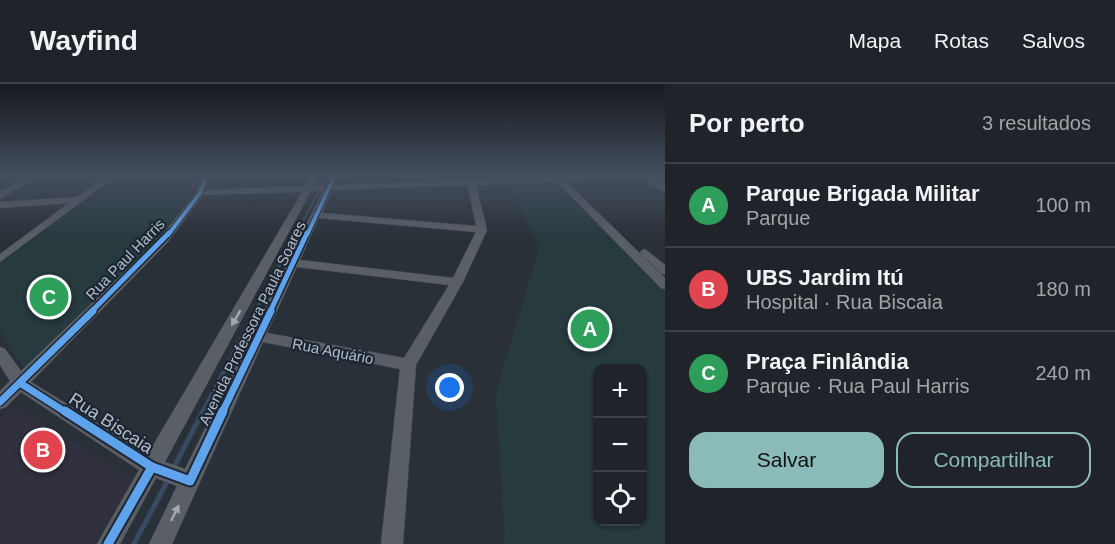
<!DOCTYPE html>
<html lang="pt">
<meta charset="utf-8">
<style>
:root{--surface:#20242a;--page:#2d3036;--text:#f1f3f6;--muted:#a2a4a8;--line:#3d4147;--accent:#8bbbb9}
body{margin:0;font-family:Helvetica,sans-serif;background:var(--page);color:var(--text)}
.controls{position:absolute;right:18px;bottom:18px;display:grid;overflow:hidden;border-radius:12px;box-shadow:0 2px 4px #0004}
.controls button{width:54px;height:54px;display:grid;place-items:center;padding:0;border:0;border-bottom:2px solid var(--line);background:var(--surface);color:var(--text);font:30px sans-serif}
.you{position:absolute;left:450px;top:304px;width:21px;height:21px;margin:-15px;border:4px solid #fff;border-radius:50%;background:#1a73e8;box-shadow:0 0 0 9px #1a73e833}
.badge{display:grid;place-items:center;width:39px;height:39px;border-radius:50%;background:var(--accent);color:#fff;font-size:20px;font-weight:700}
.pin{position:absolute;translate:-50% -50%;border:3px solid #fff;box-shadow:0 2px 6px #0006}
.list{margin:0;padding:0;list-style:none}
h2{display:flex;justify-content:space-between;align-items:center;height:78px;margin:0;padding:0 24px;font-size:26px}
h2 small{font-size:20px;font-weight:400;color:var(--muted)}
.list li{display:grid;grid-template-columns:39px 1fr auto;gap:18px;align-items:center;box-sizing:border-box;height:84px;padding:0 24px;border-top:2px solid var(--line)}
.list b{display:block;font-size:22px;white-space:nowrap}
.list p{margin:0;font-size:20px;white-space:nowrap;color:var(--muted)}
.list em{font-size:20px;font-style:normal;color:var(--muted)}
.actions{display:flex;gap:12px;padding:18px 24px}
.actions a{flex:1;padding:14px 0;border:2px solid var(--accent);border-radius:18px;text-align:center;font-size:21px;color:var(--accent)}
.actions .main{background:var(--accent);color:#111}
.icon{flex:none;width:33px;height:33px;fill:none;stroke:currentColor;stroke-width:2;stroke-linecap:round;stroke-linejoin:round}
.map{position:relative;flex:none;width:665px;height:460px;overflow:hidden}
header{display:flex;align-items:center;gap:36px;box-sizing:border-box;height:84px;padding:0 30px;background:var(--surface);border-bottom:2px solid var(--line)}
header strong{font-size:28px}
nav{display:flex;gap:33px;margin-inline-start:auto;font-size:21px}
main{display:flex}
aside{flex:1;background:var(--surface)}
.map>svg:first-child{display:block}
.medical{fill:#31303e}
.green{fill:#273a3e;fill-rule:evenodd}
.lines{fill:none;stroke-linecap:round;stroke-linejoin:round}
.stream-far3{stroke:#384963;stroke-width:2}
.stream-far2{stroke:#384963;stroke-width:3}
.stream-far1{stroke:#384963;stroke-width:4.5}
.stream{stroke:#384963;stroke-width:5}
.minor-casing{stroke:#484c53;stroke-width:1}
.minor{fill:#5a5e66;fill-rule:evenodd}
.cycleway-far3-casing{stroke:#1d2633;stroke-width:6}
.cycleway-far2-casing{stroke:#1d2633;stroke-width:8}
.cycleway-far1-casing{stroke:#1d2633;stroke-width:10}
.cycleway-casing{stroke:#1d2633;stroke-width:13}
.cycleway-far3{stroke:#60a3ed;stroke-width:4}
.cycleway-far2{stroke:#60a3ed;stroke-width:5}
.cycleway-far1{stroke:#60a3ed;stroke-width:7}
.cycleway{stroke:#60a3ed;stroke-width:9}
.oneway{fill:#a2a9b5}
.labels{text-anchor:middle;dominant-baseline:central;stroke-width:4.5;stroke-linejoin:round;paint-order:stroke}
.street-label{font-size:15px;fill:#b4bcc9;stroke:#1d2633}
.near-street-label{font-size:18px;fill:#b4bcc9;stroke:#1d2633}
</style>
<header>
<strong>Wayfind</strong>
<nav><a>Mapa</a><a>Rotas</a><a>Salvos</a></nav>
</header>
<main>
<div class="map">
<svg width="665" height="460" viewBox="0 0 665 460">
<rect width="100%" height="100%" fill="#2a3038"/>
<!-- medical -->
<path class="medical" d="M14,321L134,396L95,460H0V336Z"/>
<!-- green -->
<path class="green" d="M561,98L665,205V460H505L496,308L539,165L509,100ZM598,284H642V438H598Z
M193,111L158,156L24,284L0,247V179L82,118Z"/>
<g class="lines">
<!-- stream-far3 -->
<path class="stream-far3" d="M296,151L327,91"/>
<!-- stream-far2 -->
<path class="stream-far2" d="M255,228L296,149"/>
<!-- stream-far1 -->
<path class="stream-far1" d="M202,329L256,227"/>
<!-- stream -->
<path class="stream" d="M173,385L203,327
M134,460L169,394"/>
<defs>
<path id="minor" d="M30,91H40L0,115V108Z
M108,91H117L0,178V170L69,119L0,124V118L77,113Z
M203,91H211L205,106L305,102L312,91H320L314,102H326L331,91H339L334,101L553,93V91H665V93L653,94L665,102V109L643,94L566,97L665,194V205L661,204L557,98L476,101L487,146L463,198L416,281L403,460H381L400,285L263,258L172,460H149L177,402L156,394L120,460H97L139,386L21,308L6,323L0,325V307L10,297L0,281V263L5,265L21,287L159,155L196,109ZM468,101L476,142L322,129L332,106ZM311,107H323L185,385L165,378ZM302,108L148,370L31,298L167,159L203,111ZM319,134L476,148L453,194L300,176ZM297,183L449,201L404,274L267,249Z
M645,165L665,181V191L661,189L641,170L640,168Z"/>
</defs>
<!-- minor casing -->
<use href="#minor" class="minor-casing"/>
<!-- minor -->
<use href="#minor" class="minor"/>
<defs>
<path id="cycleway-far3" d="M168,151L200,109L207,91
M307,151L335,91"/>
<path id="cycleway-far2" d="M91,228L169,149
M270,228L307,149"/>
<path id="cycleway-far1" d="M20,299L67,329
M0,318L93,227
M222,329L271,227"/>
<path id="cycleway" d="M65,327L152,383L190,397L223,327
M108,460L152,383"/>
</defs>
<!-- cycleway-far3 casing -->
<use href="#cycleway-far3" class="cycleway-far3-casing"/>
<!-- cycleway-far2 casing -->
<use href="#cycleway-far2" class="cycleway-far2-casing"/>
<!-- cycleway-far1 casing -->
<use href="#cycleway-far1" class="cycleway-far1-casing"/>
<!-- cycleway casing -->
<use href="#cycleway" class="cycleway-casing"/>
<!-- cycleway-far3 -->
<use href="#cycleway-far3" class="cycleway-far3"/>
<!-- cycleway-far2 -->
<use href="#cycleway-far2" class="cycleway-far2"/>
<!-- cycleway-far1 -->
<use href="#cycleway-far1" class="cycleway-far1"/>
<!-- cycleway -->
<use href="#cycleway" class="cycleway"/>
</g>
<!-- one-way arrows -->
<defs><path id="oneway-solid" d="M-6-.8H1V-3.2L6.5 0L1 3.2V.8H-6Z" transform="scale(1.5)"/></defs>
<g class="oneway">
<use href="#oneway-solid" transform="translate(236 234) rotate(120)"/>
<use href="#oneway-solid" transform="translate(175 429) rotate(-64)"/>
</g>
<!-- sky -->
<linearGradient id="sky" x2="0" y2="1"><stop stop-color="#171a1f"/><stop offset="0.59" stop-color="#444e5e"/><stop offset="1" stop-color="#444e5e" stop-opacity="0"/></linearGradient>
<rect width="665" height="155" fill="url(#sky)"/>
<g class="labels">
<!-- street labels -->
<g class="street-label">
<text transform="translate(125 175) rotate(-46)">Rua Paul Harris</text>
<text transform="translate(252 239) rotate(-64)">Avenida Professora Paula Soares</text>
<text transform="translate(333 267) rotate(11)">Rua Aquário</text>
</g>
<!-- near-street labels -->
<g class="near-street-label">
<text transform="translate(111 339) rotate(33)">Rua Biscaia</text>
</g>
</g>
</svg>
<div class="controls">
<button>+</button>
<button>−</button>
<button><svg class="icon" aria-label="locate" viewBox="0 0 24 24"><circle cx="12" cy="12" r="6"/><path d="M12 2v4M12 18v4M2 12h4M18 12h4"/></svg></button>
</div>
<div class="you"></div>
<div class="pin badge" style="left:590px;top:245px;background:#2e9e5b">A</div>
<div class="pin badge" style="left:43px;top:366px;background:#e0444e">B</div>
<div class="pin badge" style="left:49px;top:213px;background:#2e9e5b">C</div>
</div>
<aside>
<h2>Por perto<small>3 resultados</small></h2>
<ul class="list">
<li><span class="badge" style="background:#2e9e5b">A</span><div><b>Parque Brigada Militar</b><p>Parque</p></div><em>100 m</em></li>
<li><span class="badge" style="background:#e0444e">B</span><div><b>UBS Jardim Itú</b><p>Hospital · Rua Biscaia</p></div><em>180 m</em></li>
<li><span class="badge" style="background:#2e9e5b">C</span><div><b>Praça Finlândia</b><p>Parque · Rua Paul Harris</p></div><em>240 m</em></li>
</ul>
<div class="actions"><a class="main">Salvar</a><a>Compartilhar</a></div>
</aside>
</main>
